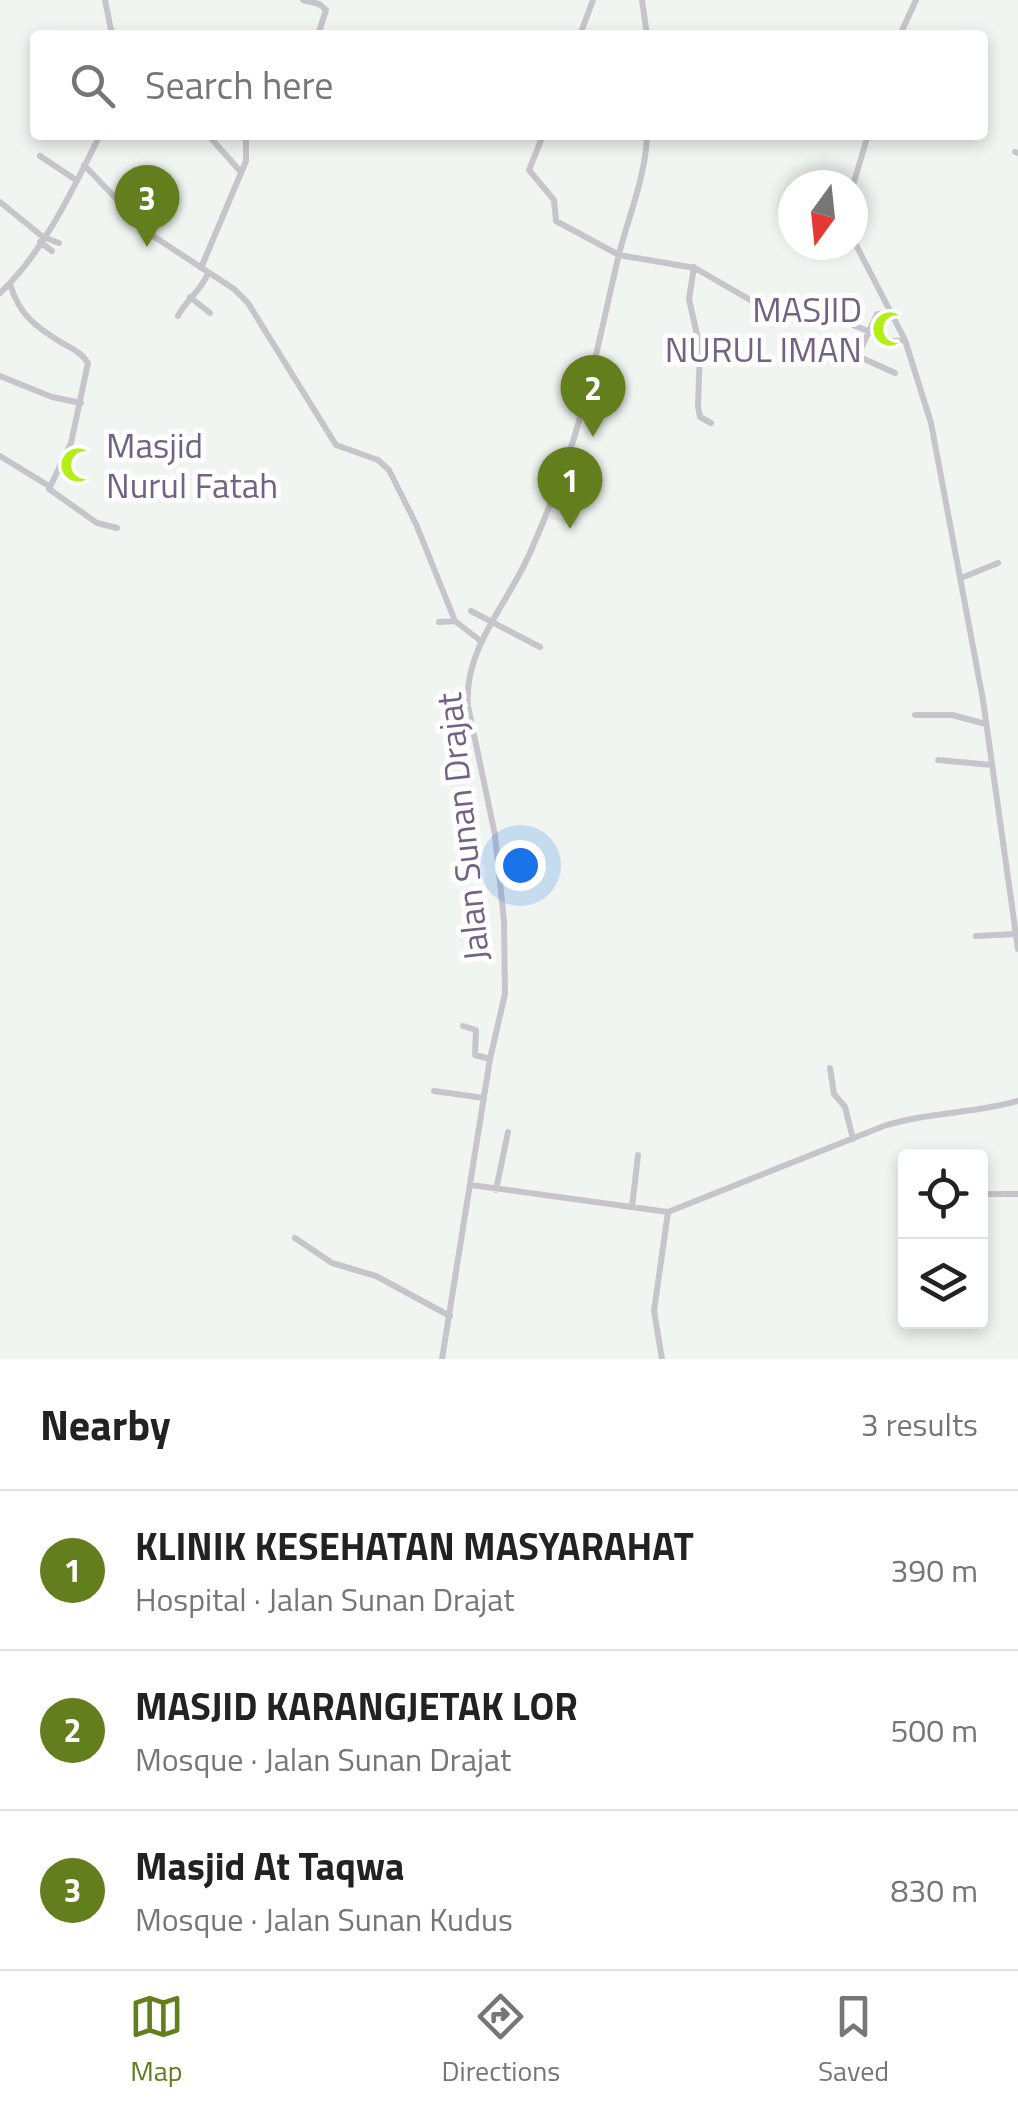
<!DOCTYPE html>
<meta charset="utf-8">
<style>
:root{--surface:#fff;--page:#f2f2f2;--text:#222;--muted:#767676;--line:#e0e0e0;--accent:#637e1d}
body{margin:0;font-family:"Titillium Web",sans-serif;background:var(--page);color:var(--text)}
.controls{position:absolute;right:30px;bottom:30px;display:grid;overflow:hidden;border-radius:10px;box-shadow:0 5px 15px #0003}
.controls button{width:90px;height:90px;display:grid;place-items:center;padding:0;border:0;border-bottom:2px solid var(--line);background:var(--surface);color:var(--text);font:50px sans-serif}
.compass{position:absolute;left:778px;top:170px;width:90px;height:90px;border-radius:50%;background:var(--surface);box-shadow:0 5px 15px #0003;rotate:195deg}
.you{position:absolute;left:520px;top:865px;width:35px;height:35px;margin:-25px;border:8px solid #fff;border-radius:50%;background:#1a73e8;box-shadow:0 0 0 15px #1a73e833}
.badge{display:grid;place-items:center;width:65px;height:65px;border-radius:50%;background:var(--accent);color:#fff;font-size:32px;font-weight:700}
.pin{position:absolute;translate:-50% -82px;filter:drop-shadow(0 2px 5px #0008)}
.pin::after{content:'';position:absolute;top:52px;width:35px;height:30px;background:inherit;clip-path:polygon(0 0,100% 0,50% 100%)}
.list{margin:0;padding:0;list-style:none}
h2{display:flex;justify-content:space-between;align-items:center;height:130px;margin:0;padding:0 40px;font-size:42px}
h2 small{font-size:32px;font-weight:400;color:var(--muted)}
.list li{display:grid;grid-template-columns:65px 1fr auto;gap:30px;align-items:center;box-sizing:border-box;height:160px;padding:0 40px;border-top:2px solid var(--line)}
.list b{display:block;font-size:38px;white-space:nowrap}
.list p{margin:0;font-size:32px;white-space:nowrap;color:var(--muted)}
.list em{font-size:32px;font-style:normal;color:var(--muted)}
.icon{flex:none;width:55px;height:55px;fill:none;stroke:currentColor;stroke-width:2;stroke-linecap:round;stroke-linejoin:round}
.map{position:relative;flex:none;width:1018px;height:1359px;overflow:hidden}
.search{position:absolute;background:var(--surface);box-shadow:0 5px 15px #0003;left:30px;right:30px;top:30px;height:110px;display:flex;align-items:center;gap:25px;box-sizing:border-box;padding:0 35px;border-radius:10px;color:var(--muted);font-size:38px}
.sheet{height:610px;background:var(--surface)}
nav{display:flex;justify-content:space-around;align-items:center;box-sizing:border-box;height:140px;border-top:2px solid var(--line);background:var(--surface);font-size:28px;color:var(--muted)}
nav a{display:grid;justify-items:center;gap:5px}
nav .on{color:var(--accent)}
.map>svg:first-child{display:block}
.built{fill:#e3e5e4}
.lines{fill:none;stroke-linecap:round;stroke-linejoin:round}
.minor{stroke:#c8c4cb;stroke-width:6}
.labels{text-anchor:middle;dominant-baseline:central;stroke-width:10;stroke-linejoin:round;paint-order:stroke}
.poi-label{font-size:35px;fill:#726284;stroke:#fff;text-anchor:end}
.street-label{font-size:35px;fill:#726284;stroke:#fff}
</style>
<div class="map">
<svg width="1018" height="1359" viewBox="0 0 1018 1359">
<rect width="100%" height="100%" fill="#f0f5f1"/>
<!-- built -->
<path class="built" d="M563,477L588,480L576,526L549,518Z"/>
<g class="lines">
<!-- minor -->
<path class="minor" d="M105,0L112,35
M303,0L319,4L326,10L318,35
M642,0L647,35
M580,35L593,0
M900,35L916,0
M208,135L241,172
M543,135L529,170L554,200L556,221L619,255L695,268L764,308
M1015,152L1018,153
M40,156L76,180
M84,165L150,234L234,289L248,303L336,445L378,460L389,470L416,524L455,621L482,642
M853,185L868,135
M0,202L43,237L59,243
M785,208L793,211
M853,239L905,340L931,423L983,700L1018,949
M40,242L52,251
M694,267L689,299L700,348L698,407L700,417L711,423
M201,268L246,161V135
M10,284C19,315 36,327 62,343C73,349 82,353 88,363L71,443L49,489L97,523L117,528
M0,293C44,252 73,189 100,135
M190,297L210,313
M893,315L877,314L859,353L862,358L895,373
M178,316C186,300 202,290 208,273
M853,325L892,341L905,340
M0,376L52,397L81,403
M0,456L49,486
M961,578L998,563
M471,611L540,647
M439,622L455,621
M915,715H952L986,724
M938,760L992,765
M976,936L1016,934
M463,1026L476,1030L475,1055L490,1059
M830,1068L834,1094L845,1107L853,1139
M434,1091L484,1098
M471,1185L668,1212L884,1126C928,1112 973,1114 1018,1101
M496,1190L508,1132
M989,1194H1018
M632,1207L638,1155
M295,1238L332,1263L376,1276L450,1316
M442,1359L490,1059L505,994L504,921L495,835L468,706C464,655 498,615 520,573C531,553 539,532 548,510C584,425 598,343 619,254C629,215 646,175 647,135
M662,1359L654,1311L668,1212"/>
</g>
<!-- icons -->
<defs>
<symbol id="mosque-bare" viewBox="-9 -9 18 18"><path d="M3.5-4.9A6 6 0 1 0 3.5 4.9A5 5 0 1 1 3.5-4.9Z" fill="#b2ef16" stroke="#fff" stroke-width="2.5" paint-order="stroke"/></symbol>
</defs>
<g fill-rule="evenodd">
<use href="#mosque-bare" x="865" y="304" width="50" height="50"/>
<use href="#mosque-bare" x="53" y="440" width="50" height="50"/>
</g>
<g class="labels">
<!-- poi labels -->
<g class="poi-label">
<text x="862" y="309">MASJID<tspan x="862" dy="40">NURUL IMAN</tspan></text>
<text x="106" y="445" text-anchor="start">Masjid<tspan x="106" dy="40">Nurul Fatah</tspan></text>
</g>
<!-- street labels -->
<g class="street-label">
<text transform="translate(462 827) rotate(-96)">Jalan Sunan Drajat</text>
</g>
</g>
</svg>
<div class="controls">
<button><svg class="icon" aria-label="locate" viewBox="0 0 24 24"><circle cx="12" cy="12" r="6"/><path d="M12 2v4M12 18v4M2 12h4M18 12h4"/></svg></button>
<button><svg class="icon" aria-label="layers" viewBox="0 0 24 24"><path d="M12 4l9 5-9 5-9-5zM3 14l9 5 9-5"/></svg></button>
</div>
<svg class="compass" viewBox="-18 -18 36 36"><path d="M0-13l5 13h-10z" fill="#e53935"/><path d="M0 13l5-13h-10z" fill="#767676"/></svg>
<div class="you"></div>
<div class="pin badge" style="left:570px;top:529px">1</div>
<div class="pin badge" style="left:593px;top:437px">2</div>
<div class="pin badge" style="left:147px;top:247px">3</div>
<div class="search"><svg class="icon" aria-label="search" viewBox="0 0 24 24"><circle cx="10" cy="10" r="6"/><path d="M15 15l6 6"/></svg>Search here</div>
</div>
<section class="sheet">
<h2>Nearby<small>3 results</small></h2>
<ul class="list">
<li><span class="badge">1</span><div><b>KLINIK KESEHATAN MASYARAHAT</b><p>Hospital · Jalan Sunan Drajat</p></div><em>390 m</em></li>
<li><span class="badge">2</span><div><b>MASJID KARANGJETAK LOR</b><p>Mosque · Jalan Sunan Drajat</p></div><em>500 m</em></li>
<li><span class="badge">3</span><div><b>Masjid At Taqwa</b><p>Mosque · Jalan Sunan Kudus</p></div><em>830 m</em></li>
</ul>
</section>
<nav>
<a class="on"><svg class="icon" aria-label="map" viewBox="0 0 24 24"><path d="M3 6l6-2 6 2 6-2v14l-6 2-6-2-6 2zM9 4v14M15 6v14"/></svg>Map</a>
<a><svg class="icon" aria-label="directions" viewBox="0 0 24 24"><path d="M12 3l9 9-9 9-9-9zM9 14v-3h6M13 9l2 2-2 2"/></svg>Directions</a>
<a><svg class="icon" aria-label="saved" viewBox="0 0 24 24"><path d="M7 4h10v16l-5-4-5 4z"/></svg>Saved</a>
</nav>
